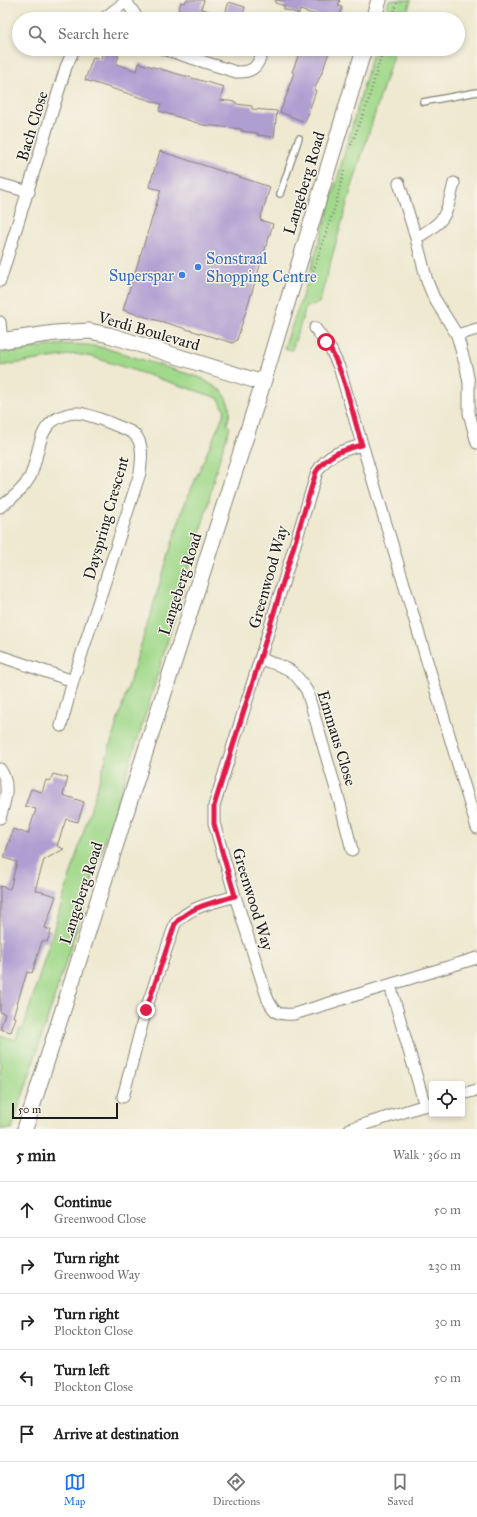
<!DOCTYPE html>
<meta charset="utf-8">
<style>
:root{--surface:#fff;--page:#f2f2f2;--text:#222;--muted:#767676;--line:#e0e0e0;--accent:#1a73e8}
body{margin:0;font-family:"IM FELL Great Primer",serif;background:var(--page);color:var(--text)}
.controls{position:absolute;right:12px;bottom:12px;display:grid;overflow:hidden;border-radius:4px;box-shadow:0 2px 6px #0003}
.controls button{width:36px;height:36px;display:grid;place-items:center;padding:0;border:0;border-bottom:1px solid var(--line);background:var(--surface);color:var(--text);font:20px sans-serif}
.scale{position:absolute;left:12px;bottom:10px;width:106px;box-sizing:border-box;padding-left:4px;border:2px solid #1c1c1c;border-top:0;font-size:11px;line-height:14px;white-space:nowrap;color:#1c1c1c;-webkit-text-stroke:3px #f7f3e8;paint-order:stroke}
.stop{position:absolute;width:12px;height:12px;margin:-9px;border:3px solid #e11d48;border-radius:50%;background:#fff}
.stop.end{background:#e11d48;border-color:#fff;box-shadow:0 1px 4px #0008}
.list{margin:0;padding:0;list-style:none}
h2{display:flex;justify-content:space-between;align-items:center;height:52px;margin:0;padding:0 16px;font-size:17px}
h2 small{font-size:13px;font-weight:400;color:var(--muted)}
.list li{display:grid;grid-template-columns:26px 1fr auto;gap:12px;align-items:center;box-sizing:border-box;height:56px;padding:0 16px;border-top:1px solid var(--line)}
.list b{display:block;font-size:15px;white-space:nowrap}
.list p{margin:0;font-size:13px;white-space:nowrap;color:var(--muted)}
.list em{font-size:13px;font-style:normal;color:var(--muted)}
.icon{flex:none;width:22px;height:22px;fill:none;stroke:currentColor;stroke-width:2;stroke-linecap:round;stroke-linejoin:round}
.map{position:relative;flex:none;width:477px;height:1129px;overflow:hidden}
.search{position:absolute;background:var(--surface);box-shadow:0 2px 6px #0003;left:12px;right:12px;top:12px;height:44px;display:flex;align-items:center;gap:10px;box-sizing:border-box;padding:0 14px;border-radius:22px;color:var(--muted);font-size:15px}
.sheet{height:332px;background:var(--surface)}
nav{display:flex;justify-content:space-around;align-items:center;box-sizing:border-box;height:56px;border-top:1px solid var(--line);background:var(--surface);font-size:11px;color:var(--muted)}
nav a{display:grid;justify-items:center;gap:2px}
nav .on{color:var(--accent)}
.map>svg:first-child{display:block}
.green{fill:#a1d98b;stroke:#5e7a54}
.building{fill:#ae9fd1}
.lines{fill:none;stroke-linecap:round;stroke-linejoin:round}
.lane-casing{stroke:#858276;stroke-width:8}
.street-casing{stroke:#858276;stroke-width:13}
.secondary-casing{stroke:#858276;stroke-width:17}
.path{stroke:#858276;stroke-width:2.5;stroke-dasharray:1 3;stroke-linecap:butt}
.lane{stroke:#fff;stroke-width:5.5}
.street{stroke:#fff;stroke-width:11}
.secondary{stroke:#fff;stroke-width:15}
.route{stroke:#e11d48;stroke-width:5}
.shop-dot{fill:#3f7fe0;stroke:#f7f3e8;stroke-width:1.5}
.labels{text-anchor:middle;dominant-baseline:central;stroke-width:3;stroke-linejoin:round;paint-order:stroke}
.street-label{font-size:16px;fill:#1c1c1c;stroke:#f7f3e8}
.shop-label{font-size:16px;fill:#366cbe;stroke:#f7f3e8;text-anchor:start}
</style>
<div class="map">
<svg width="477" height="1129" viewBox="0 0 477 1129">
<rect width="100%" height="100%" fill="#f7f3e8"/>
<filter id="ink" filterUnits="userSpaceOnUse"><feTurbulence type="fractalNoise" baseFrequency=".025" numOctaves="2"/><feDisplacementMap in="SourceGraphic" scale="8" xChannelSelector="R" yChannelSelector="G"/><feConvolveMatrix kernelMatrix="1 2 1 2 8 2 1 2 1" color-interpolation-filters="sRGB"/></filter>
<filter id="wash" filterUnits="userSpaceOnUse"><feTurbulence type="fractalNoise" baseFrequency=".012" numOctaves="4" result="noise"/><feDisplacementMap in="SourceGraphic" scale="16" xChannelSelector="R" yChannelSelector="G"/><feGaussianBlur stdDeviation="0.9" result="paint"/><feColorMatrix in="noise" values="0 0 0 0 0 0 0 0 0 0 0 0 0 0 0 0 0 1.4 0 .05"/><feComposite in="paint" operator="in"/></filter>
<g filter="url(#wash)">
<rect width="100%" height="100%" fill="#eee9d0"/>
<!-- green -->
<path class="green" d="M389,0H411L405,19H383Z
M374,49H395L351,190L319,303L306,307L292,350L284,348L303,294L327,215Z
M63,344L88,345L105,348L201,378L223,392L229,405L230,413L227,424L230,427C221,453 213,478 208,505L146,713L12,1129H0V1035L16,1040L19,1029H23L183,508L225,411L218,398L93,357L75,354L0,366V353Z"/>
<g id="blocks">
<!-- building -->
<path class="building" d="M186,0H204L201,9L223,15V19H176L181,2L185,3Z
M276,0H340L338,6L342,7L339,19H329L300,10L299,14L283,9L285,6L275,3Z
M229,2L245,7L242,19H223Z
M301,49H330L323,70L314,90L316,91L305,122L280,112L289,89H288L294,73L292,72Z
M103,51L119,56L116,64L137,71L139,63L224,87L220,100L236,102V104L252,106V109L277,111L274,137L257,135L258,133L241,131L242,129L203,125L191,121L159,111L161,104L85,80L93,57L101,59Z
M160,151L270,187L260,220L273,224L237,340L233,343L123,310L161,190L149,187Z
M53,774L68,778L63,795L84,802L78,822L66,819L57,846L64,849L44,860L35,890L56,896L45,928L51,930L47,942L42,941L32,973L27,972L13,1017H16L11,1032L0,1029L5,1014L0,1012V886L10,889L17,862L4,858L13,829L28,834L36,809L25,806L31,789L42,792L46,780L50,781Z"/>
</g>
</g>
<g filter="url(#ink)">
<use href="#blocks" fill-opacity="0" stroke="#858276" stroke-width="1"/>
<g class="lines">
<defs>
<path id="lane" d="M423,102L477,92
M280,194L299,138"/>
<path id="street" d="M126,1L138,19
M103,19L128,0
M163,49L236,72C255,73 258,65 264,49
M399,183L416,238L427,281L434,298L457,335L466,367L469,383V413L477,443
M0,184L29,192
M416,238C447,221 446,215 454,183
M0,281L66,67L74,49
M0,322L2,341
M315,328L331,350L339,367L477,828
M457,335L477,329
M362,445C343,450 327,454 317,472L260,659L214,806V823L235,896L268,1000C275,1014 279,1015 294,1014L477,958
M0,507C12,499 23,490 30,477C40,456 36,424 63,416C67,414 73,413 78,413C94,415 112,424 127,430C145,436 142,458 140,473L73,681L61,726
M0,656L73,681
M260,659C286,668 292,666 307,691L340,803L352,850
M0,769C11,784 5,802 0,818
M390,985L425,1106
M462,1094L477,1090
M123,1097L146,1009L175,924C189,906 214,903 235,896
M350,1129L432,1103"/>
<path id="secondary" d="M373,19L379,0
M0,341L55,333L89,331L109,335L263,383
M25,1129L263,383L364,49"/>
</defs>
<!-- lane casing -->
<use href="#lane" class="lane-casing"/>
<!-- street casing -->
<use href="#street" class="street-casing"/>
<!-- secondary casing -->
<use href="#secondary" class="secondary-casing"/>
<!-- path -->
<path class="path" d="M392,19L398,0
M351,145L368,102L383,49
M312,275L336,203L344,171"/>
<!-- lane -->
<use href="#lane" class="lane"/>
<!-- street -->
<use href="#street" class="street"/>
<!-- secondary -->
<use href="#secondary" class="secondary"/>
</g>
</g>
<g class="lines" filter="url(#ink)">
<!-- route -->
<path class="route" d="M146,1010L175,924C189,906 214,903 235,896L214,824V806L260,659L316,472C327,454 343,450 362,445C352,413 344,369 326,342"/>
</g>
<!-- markers -->
<g class="shop-dot">
<circle cx="198" cy="267" r="4"/>
<circle cx="182" cy="275" r="4"/>
</g>
<g class="labels">
<!-- street labels -->
<g class="street-label">
<text transform="translate(32 126) rotate(-73)">Bach Close</text>
<text transform="translate(304 183) rotate(-73)">Langeberg Road</text>
<text transform="translate(149 331) rotate(16)">Verdi Boulevard</text>
<text transform="translate(106 518) rotate(-74)">Dayspring Crescent</text>
<text transform="translate(268 577) rotate(-74)">Greenwood Way</text>
<text transform="translate(180 584) rotate(-72)">Langeberg Road</text>
<text transform="translate(337 738) rotate(73)">Emmaus Close</text>
<text transform="translate(81 893) rotate(-72)">Langeberg Road</text>
<text transform="translate(253 899) rotate(73)">Greenwood Way</text>
</g>
<!-- shop labels -->
<g class="shop-label">
<text x="206" y="258">Sonstraal<tspan x="206" dy="18">Shopping Centre</tspan></text>
<text x="174" y="275" text-anchor="end">Superspar</text>
</g>
</g>
</svg>
<div class="controls">
<button><svg class="icon" aria-label="locate" viewBox="0 0 24 24"><circle cx="12" cy="12" r="6"/><path d="M12 2v4M12 18v4M2 12h4M18 12h4"/></svg></button>
</div>
<div class="scale">50 m</div>
<div class="stop" style="left:326px;top:342px"></div>
<div class="stop end" style="left:146px;top:1010px"></div>
<div class="search"><svg class="icon" aria-label="search" viewBox="0 0 24 24"><circle cx="10" cy="10" r="6"/><path d="M15 15l6 6"/></svg>Search here</div>
</div>
<section class="sheet">
<h2>5 min<small>Walk · 360 m</small></h2>
<ul class="list">
<li><svg class="icon" aria-label="ahead" viewBox="0 0 24 24"><path d="M12 20V5M6 11l6-6 6 6"/></svg><div><b>Continue</b><p>Greenwood Close</p></div><em>50 m</em></li>
<li><svg class="icon" aria-label="right" viewBox="0 0 24 24"><path d="M7 20v-9h11M14 6l5 5-5 5"/></svg><div><b>Turn right</b><p>Greenwood Way</p></div><em>230 m</em></li>
<li><svg class="icon" aria-label="right" viewBox="0 0 24 24"><path d="M7 20v-9h11M14 6l5 5-5 5"/></svg><div><b>Turn right</b><p>Plockton Close</p></div><em>30 m</em></li>
<li><svg class="icon" aria-label="left" viewBox="0 0 24 24"><path d="M17 20v-9H6M10 6l-5 5 5 5"/></svg><div><b>Turn left</b><p>Plockton Close</p></div><em>50 m</em></li>
<li><svg class="icon" aria-label="arrive" viewBox="0 0 24 24"><path d="M6 21V4h12l-3 4 3 4H6"/></svg><div><b>Arrive at destination</b></div></li>
</ul>
</section>
<nav>
<a class="on"><svg class="icon" aria-label="map" viewBox="0 0 24 24"><path d="M3 6l6-2 6 2 6-2v14l-6 2-6-2-6 2zM9 4v14M15 6v14"/></svg>Map</a>
<a><svg class="icon" aria-label="directions" viewBox="0 0 24 24"><path d="M12 3l9 9-9 9-9-9zM9 14v-3h6M13 9l2 2-2 2"/></svg>Directions</a>
<a><svg class="icon" aria-label="saved" viewBox="0 0 24 24"><path d="M7 4h10v16l-5-4-5 4z"/></svg>Saved</a>
</nav>
